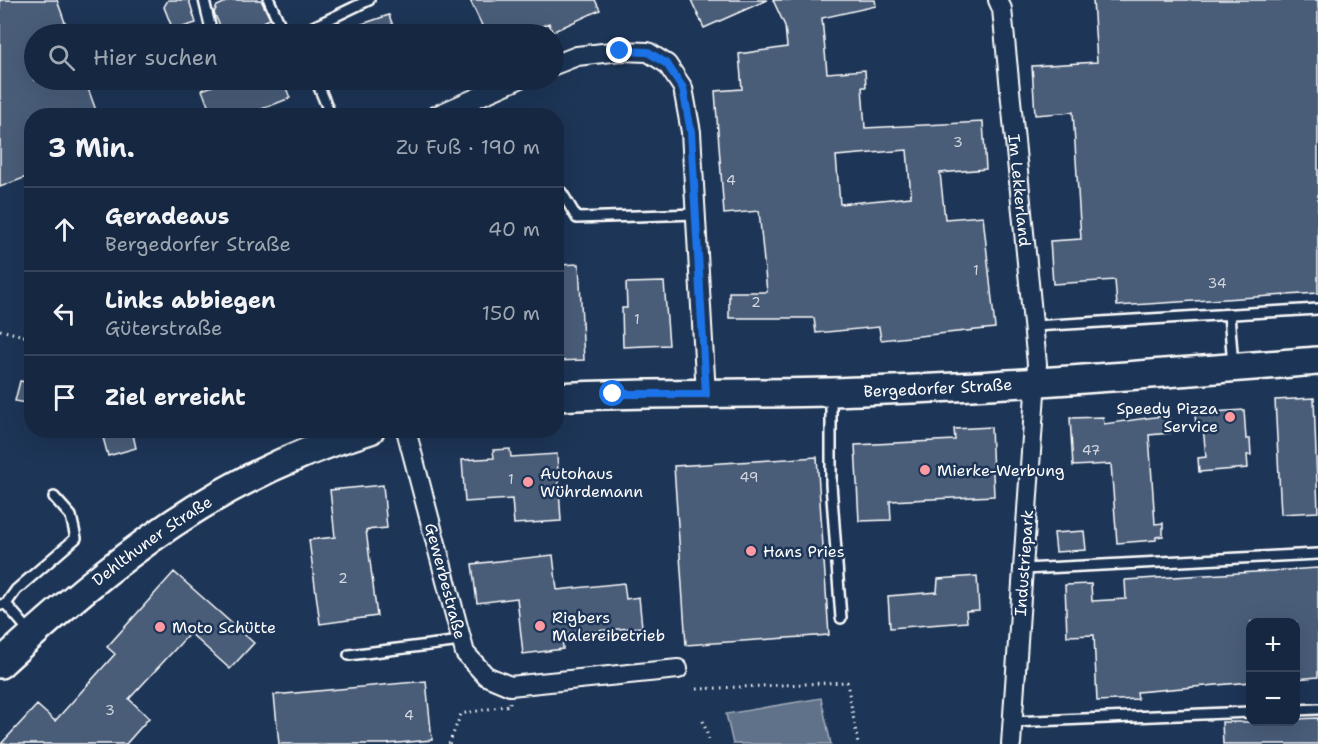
<!DOCTYPE html>
<html lang="de">
<meta charset="utf-8">
<style>
:root{--surface:#162841;--page:#23344c;--text:#f1f3f6;--muted:#9ea6b1;--line:#35445a}
body{margin:0;font-family:"Shantell Sans",sans-serif;background:var(--page);color:var(--text)}
.controls{position:absolute;right:18px;bottom:18px;display:grid;overflow:hidden;border-radius:12px;box-shadow:0 6px 24px #0002}
.controls button{width:54px;height:54px;display:grid;place-items:center;padding:0;border:0;border-bottom:2px solid var(--line);background:var(--surface);color:var(--text);font:30px sans-serif}
.stop{position:absolute;width:18px;height:18px;margin:-14px;border:4px solid #1a73e8;border-radius:50%;background:#fff}
.stop.end{background:#1a73e8;border-color:#fff;box-shadow:0 2px 6px #0008}
.list{margin:0;padding:0;list-style:none}
h2{display:flex;justify-content:space-between;align-items:center;height:78px;margin:0;padding:0 24px;font-size:26px}
h2 small{font-size:20px;font-weight:400;color:var(--muted)}
.list li{display:grid;grid-template-columns:39px 1fr auto;gap:18px;align-items:center;box-sizing:border-box;height:84px;padding:0 24px;border-top:2px solid var(--line)}
.list b{display:block;font-size:22px;white-space:nowrap}
.list p{margin:0;font-size:20px;white-space:nowrap;color:var(--muted)}
.list em{font-size:20px;font-style:normal;color:var(--muted)}
.icon{flex:none;width:33px;height:33px;fill:none;stroke:currentColor;stroke-width:2;stroke-linecap:round;stroke-linejoin:round}
.map{position:relative;flex:none;width:1318px;height:744px;overflow:hidden}
.search{position:absolute;background:var(--surface);box-shadow:0 6px 24px #0002;left:24px;top:24px;width:540px;height:66px;display:flex;align-items:center;gap:15px;box-sizing:border-box;padding:0 21px;border-radius:33px;color:var(--muted);font-size:22px}
.panel{position:absolute;background:var(--surface);box-shadow:0 6px 24px #0002;left:24px;top:108px;width:540px;height:330px;border-radius:24px}
.map>svg:first-child{display:block}
.water{fill:#617289;stroke:#a0aab8;stroke-width:1.5}
.building{fill:#4a5d79;stroke:#fff;stroke-width:1.5;fill-rule:evenodd}
.lines{fill:none;stroke-linecap:round;stroke-linejoin:round}
.lane-casing{stroke:#fff;stroke-width:14}
.street-casing{stroke:#fff;stroke-width:22}
.secondary-casing{stroke:#fff;stroke-width:32}
.path{stroke:#fff;stroke-width:3;stroke-dasharray:1.5 4.5;stroke-linecap:butt}
.lane{stroke:#1d3557;stroke-width:9}
.street{stroke:#1d3557;stroke-width:18}
.secondary{stroke:#1d3557;stroke-width:27}
.route{stroke:#1a73e8;stroke-width:8}
.poi-dot{fill:#ff9aa2;stroke:#1d3557;stroke-width:2}
.labels{text-anchor:middle;dominant-baseline:central;stroke-width:5;stroke-linejoin:round;paint-order:stroke}
.number-label{font-size:14px;fill:#d2d6de}
.street-label{font-size:16px;fill:#fff;stroke:#1d3557}
.poi-label{font-size:16px;fill:#fff;stroke:#1d3557;text-anchor:start}
</style>
<div class="map">
<svg width="1318" height="744" viewBox="0 0 1318 744">
<rect width="100%" height="100%" fill="#1d3557"/>
<filter id="ink" filterUnits="userSpaceOnUse"><feTurbulence type="fractalNoise" baseFrequency=".0167" numOctaves="2"/><feDisplacementMap in="SourceGraphic" scale="12" xChannelSelector="R" yChannelSelector="G"/><feConvolveMatrix kernelMatrix="1 2 1 2 8 2 1 2 1" color-interpolation-filters="sRGB"/></filter>
<g filter="url(#ink)">
<!-- water -->
<path class="water" d="M821,698L831,744H733L726,714Z"/>
<!-- building -->
<path class="building" d="M0,0H57L69,34H34V80H85L98,116H32V175L0,187Z
M168,0H189L196,23L173,30L164,7Z
M230,0H261L270,19L236,34H224L214,13L217,6Z
M470,0H595L600,10L552,32L549,23L524,34H486Z
M691,0H767L704,28Z
M773,0H875L876,6L822,18L827,73L865,70L866,87H862L865,128L983,122L986,169L940,173L945,219L983,216L995,328L881,340L879,327L816,333L814,318H729V292H767L759,211L724,214L715,91L742,89L739,54L787,47L785,26ZM907,150L911,197L840,204L836,156Z
M1093,0H1318V293L1117,306L1115,280L1053,284L1050,241L1081,239L1073,112L1035,115L1032,66L1097,62Z
M389,15L396,34H339L338,32Z
M229,80H283L290,98L244,116H212L202,90Z
M579,264L584,360L556,361V265Z
M664,282L669,345L623,347L622,308H627L626,283Z
M20,381L32,383V404L15,401Z
M1314,398L1318,512L1281,514L1275,400Z
M1244,410L1246,439H1250L1251,455H1247L1248,468L1199,472L1198,458L1206,457L1203,427L1196,428L1195,413Z
M1169,415L1170,433L1149,435L1155,524L1163,523V536L1156,537V540L1117,543L1111,464L1073,466L1070,418L1103,417L1104,424Z
M991,427L994,496L890,501L891,520L859,521L855,445L955,440L954,429Z
M101,430H132L136,448L108,456Z
M510,449L511,457L557,454L561,521L514,524L512,499L465,502L462,460L494,458L493,450Z
M817,457L829,635L686,645L674,466Z
M383,485L387,528L366,530L377,616L320,624L309,540L335,537L330,490Z
M1084,531L1086,550L1056,552L1054,533Z
M553,555L557,590L624,583L626,599L639,597L642,627L562,634L563,649L523,654L517,598L477,603L472,564Z
M1318,568V677L1296,679V622H1251V682L1137,692L1138,699L1097,701L1094,635L1067,636L1065,585L1091,584L1092,601L1126,599L1125,580Z
M174,572L254,643L230,669L190,633L129,699L149,718L126,744H1L37,705L55,721L115,654L107,647Z
M977,576L979,610L966,611L967,622L890,628L888,596L937,592L938,579Z
M426,681L432,740L386,744H279L274,695Z
M1318,718V744H1223L1222,722H1296V719Z"/>
<g class="lines">
<defs>
<path id="lane" d="M204,0L212,34
M269,0L284,34
M308,34L313,27L369,0
M316,80L331,116
M556,190L562,193L577,218L696,214
M1229,314L1233,366
M1034,326L1318,309
M831,394V484L841,618
M1024,569L1318,554
M6,604L16,590L76,538L71,516L54,497
M0,605L6,604L31,633
M349,655L461,641
M1296,710L1318,709
M1012,722L1250,712"/>
<g id="street">
<path id="s1" d="M998,0L1002,9L1037,364L1011,744"/>
<path d="M554,65L577,56L620,51L648,52L667,64L683,88L691,132L706,394"/>
<path d="M435,116L517,80"/>
<path id="s2" d="M406,430L465,653L486,676L510,686L678,669"/>
</g>
<g id="secondary">
<path id="s3" d="M556,397C658,391 759,395 861,391C1013,386 1166,373 1318,361"/>
<path id="s4" d="M0,664C115,559 218,475 370,430"/>
</g>
</defs>
<!-- lane casing -->
<use href="#lane" class="lane-casing"/>
<!-- street casing -->
<use href="#street" class="street-casing"/>
<!-- secondary casing -->
<use href="#secondary" class="secondary-casing"/>
<!-- path -->
<path class="path" d="M0,330L32,338
M697,689L847,682L858,744
M703,721L710,744
M449,744L461,714L510,705V702"/>
<!-- lane -->
<use href="#lane" class="lane"/>
<!-- street -->
<use href="#street" class="street"/>
<!-- secondary -->
<use href="#secondary" class="secondary"/>
</g>
</g>
<g class="lines" filter="url(#ink)">
<!-- route -->
<path class="route" d="M613,394H706L691,132L683,88L667,64L648,52L620,51"/>
</g>
<!-- markers -->
<g class="poi-dot">
<circle cx="1230" cy="417" r="6"/>
<circle cx="925" cy="470" r="6"/>
<circle cx="528" cy="482" r="6"/>
<circle cx="751" cy="551" r="6"/>
<circle cx="540" cy="626" r="6"/>
<circle cx="160" cy="627" r="6"/>
</g>
<g class="labels">
<!-- number labels -->
<g class="number-label">
<text x="958" y="142">3</text>
<text x="731" y="180">4</text>
<text x="976" y="270">1</text>
<text x="1217" y="283">34</text>
<text x="756" y="302">2</text>
<text x="637" y="319">1</text>
<text x="1091" y="450">47</text>
<text x="749" y="477">49</text>
<text x="511" y="479">1</text>
<text x="343" y="578">2</text>
<text x="110" y="710">3</text>
<text x="409" y="715">4</text>
</g>
<!-- street labels -->
<g class="street-label">
<text stroke="none"><textPath href="#s1" startOffset="192">Im Lekkerland</textPath></text>
<text stroke="none"><textPath href="#s3" startOffset="382">Bergedorfer Straße</textPath></text>
<text stroke="none"><textPath href="#s4" startOffset="196">Dehlthuner Straße</textPath></text>
<text transform="translate(1024 563) rotate(-86)">Industriepark</text>
<text stroke="none"><textPath href="#s2" startOffset="156">Gewerbestraße</textPath></text>
</g>
<!-- poi labels -->
<g class="poi-label">
<text x="1218" y="408" text-anchor="end">Speedy Pizza<tspan x="1218" dy="18">Service</tspan></text>
<text x="937" y="470">Mierke-Werbung</text>
<text x="540" y="473">Autohaus<tspan x="540" dy="18">Wührdemann</tspan></text>
<text x="763" y="551">Hans Pries</text>
<text x="552" y="617">Rigbers<tspan x="552" dy="18">Malereibetrieb</tspan></text>
<text x="172" y="627">Moto Schütte</text>
</g>
</g>
</svg>
<div class="controls">
<button>+</button>
<button>−</button>
</div>
<div class="stop" style="left:613px;top:394px"></div>
<div class="stop end" style="left:620px;top:51px"></div>
<div class="search"><svg class="icon" aria-label="search" viewBox="0 0 24 24"><circle cx="10" cy="10" r="6"/><path d="M15 15l6 6"/></svg>Hier suchen</div>
<section class="panel">
<h2>3 Min.<small>Zu Fuß · 190 m</small></h2>
<ul class="list">
<li><svg class="icon" aria-label="ahead" viewBox="0 0 24 24"><path d="M12 20V5M6 11l6-6 6 6"/></svg><div><b>Geradeaus</b><p>Bergedorfer Straße</p></div><em>40 m</em></li>
<li><svg class="icon" aria-label="left" viewBox="0 0 24 24"><path d="M17 20v-9H6M10 6l-5 5 5 5"/></svg><div><b>Links abbiegen</b><p>Güterstraße</p></div><em>150 m</em></li>
<li><svg class="icon" aria-label="arrive" viewBox="0 0 24 24"><path d="M6 21V4h12l-3 4 3 4H6"/></svg><div><b>Ziel erreicht</b></div></li>
</ul>
</section>
</div>
